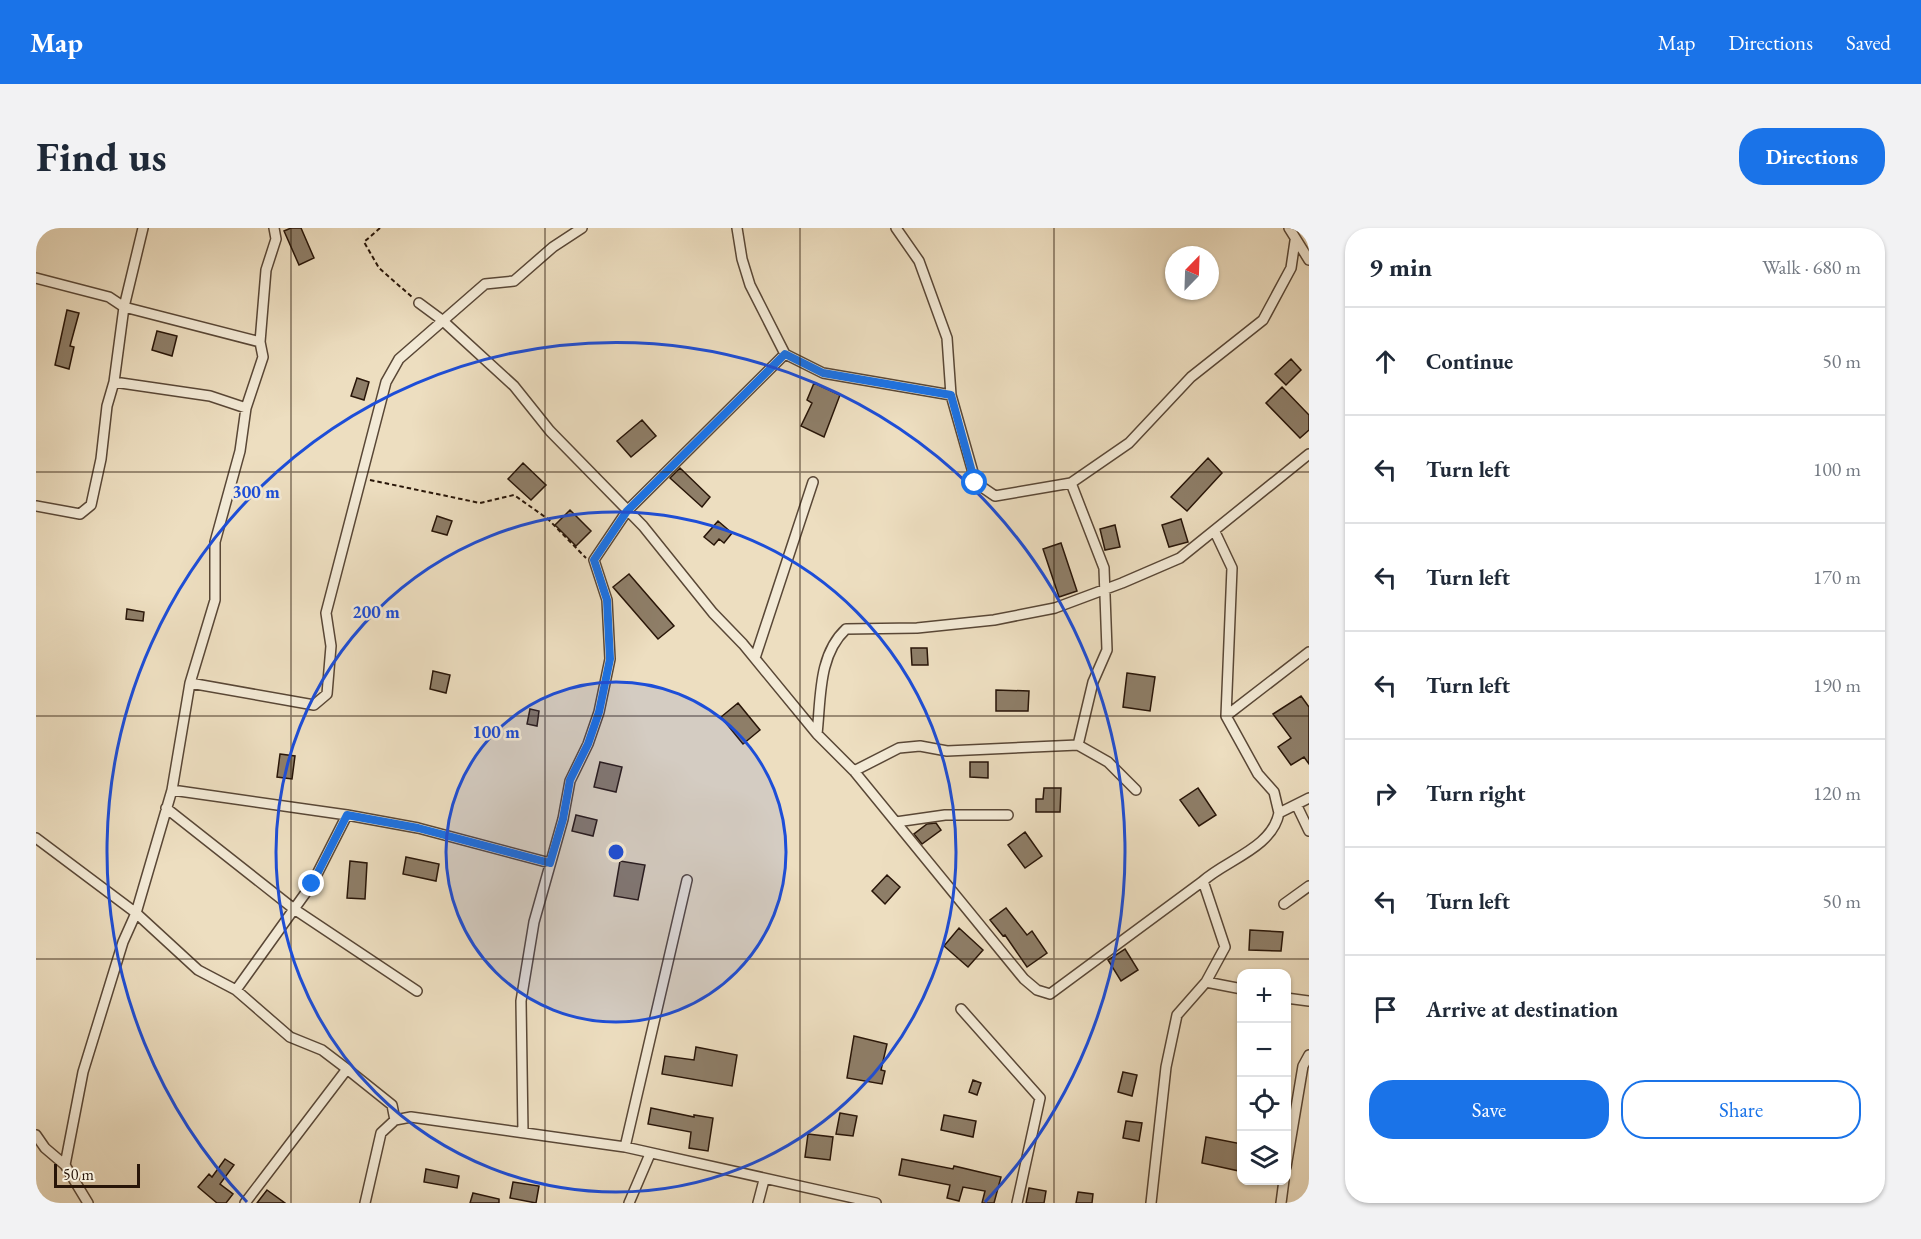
<!DOCTYPE html>
<meta charset="utf-8">
<style>
:root{--surface:#fff;--page:#f2f2f3;--text:#1f2937;--muted:#747a83;--line:#e0e1e3;--accent:#1a73e8}
body{margin:0;font-family:"EB Garamond",serif;background:var(--page);color:var(--text)}
.controls{position:absolute;right:18px;bottom:18px;display:grid;overflow:hidden;border-radius:12px;box-shadow:0 2px 4px #0004}
.controls button{width:54px;height:54px;display:grid;place-items:center;padding:0;border:0;border-bottom:2px solid var(--line);background:var(--surface);color:var(--text);font:30px sans-serif}
.compass{position:absolute;left:1129px;top:18px;width:54px;height:54px;border-radius:50%;background:var(--surface);box-shadow:0 2px 4px #0004;rotate:23deg}
.scale{position:absolute;left:18px;bottom:15px;width:86px;box-sizing:border-box;padding-left:6px;border:3px solid #281508;border-top:0;font-size:16px;line-height:21px;white-space:nowrap;color:#281508;-webkit-text-stroke:4px #f3ead6;paint-order:stroke}
.stop{position:absolute;width:18px;height:18px;margin:-14px;border:4px solid #1a73e8;border-radius:50%;background:#fff}
.stop.end{background:#1a73e8;border-color:#fff;box-shadow:0 2px 6px #0008}
.list{margin:0;padding:0;list-style:none}
h2{display:flex;justify-content:space-between;align-items:center;height:78px;margin:0;padding:0 24px;font-size:26px}
h2 small{font-size:20px;font-weight:400;color:var(--muted)}
.list li{display:grid;grid-template-columns:39px 1fr auto;gap:18px;align-items:center;box-sizing:border-box;height:108px;padding:0 24px;border-top:2px solid var(--line)}
.list b{display:block;font-size:22px;white-space:nowrap}
.list em{font-size:20px;font-style:normal;color:var(--muted)}
.actions{display:flex;gap:12px;padding:18px 24px}
.actions a{flex:1;padding:14px 0;border:2px solid var(--accent);border-radius:24px;text-align:center;font-size:21px;color:var(--accent)}
.actions .main{background:var(--accent);color:#fff}
.icon{flex:none;width:33px;height:33px;fill:none;stroke:currentColor;stroke-width:2;stroke-linecap:round;stroke-linejoin:round}
.map{position:relative;flex:none;width:1273px;height:975px;overflow:hidden;border-radius:24px}
header{display:flex;align-items:center;gap:36px;box-sizing:border-box;height:84px;padding:0 30px;background:var(--accent);color:#fff}
header strong{font-size:28px}
nav{display:flex;gap:33px;margin-inline-start:auto;font-size:21px}
.intro{display:flex;align-items:center;justify-content:space-between;box-sizing:border-box;height:144px;padding:0 36px}
h1{margin:0;font-size:42px}
.button{padding:15px 27px;border-radius:24px;background:var(--accent);color:#fff;font-size:21px;font-weight:700}
main{display:flex;gap:36px;padding:0 36px}
aside{flex:1;background:var(--surface);border-radius:24px;box-shadow:0 2px 4px #0004}
.map>svg:first-child{display:block}
.building{fill:#8e7e68;stroke:#281508;stroke-width:1.5}
.lines{fill:none;stroke-linecap:round;stroke-linejoin:round}
.minor-casing{stroke:#594736;stroke-width:12}
.path{stroke:#281508;stroke-width:2;stroke-dasharray:4.5 3;stroke-linecap:butt}
.minor{stroke:#f3ead6;stroke-width:9}
.route{stroke:#1a73e8;stroke-width:8}
.grid{fill:none;stroke:#281508;stroke-width:1.5;stroke-opacity:0.55}
.ring{fill:none;stroke:#1d4ed8;stroke-width:3}
.centre{fill:#1d4ed8;stroke:#f3ead6;stroke-width:3}
.ring-label{font-size:18px;text-anchor:middle;font-weight:bold;fill:#1d4ed8;stroke:#f3ead6;stroke-width:5;stroke-linejoin:round;paint-order:stroke}
</style>
<header>
<strong>Map</strong>
<nav><a>Map</a><a>Directions</a><a>Saved</a></nav>
</header>
<div class="intro"><h1>Find us</h1><a class="button">Directions</a></div>
<main>
<div class="map">
<svg width="1273" height="975" viewBox="0 0 1273 975">
<rect width="100%" height="100%" fill="#eddec0"/>
<filter id="stains"><feTurbulence type="fractalNoise" baseFrequency=".00333" numOctaves="4"/><feColorMatrix values="0 0 0 0 .2 0 0 0 0 .09 0 0 0 0 .02 0 0 0 .5 -.17"/></filter>
<radialGradient id="worn" r=".72"><stop offset=".6" stop-color="#630" stop-opacity="0"/><stop offset="1" stop-color="#630" stop-opacity=".3"/></radialGradient>
<!-- building -->
<path class="building" d="M255,0H265L278,30L263,37L248,3Z
M31,82L43,85L34,118L38,119L33,141L19,137Z
M121,103L141,108L136,128L116,122Z
M1255,131L1265,142L1250,157L1239,146Z
M321,150L333,154L328,172L315,168Z
M778,155L804,167L788,209L765,198L776,175L771,172Z
M1246,159L1273,187V202L1264,210L1230,175Z
M606,192L620,208L595,229L581,213Z
M1172,230L1186,245L1151,283L1135,269Z
M487,235L510,257L495,272L472,251Z
M644,240L674,269L666,279L634,250Z
M534,282L555,303L540,318L519,297Z
M401,288L416,293L411,307L396,303Z
M1145,291L1152,314L1133,319L1126,297Z
M682,293L696,305L688,315L683,311L678,317L668,309Z
M1079,297L1084,319L1069,322L1064,301Z
M1025,315L1041,363L1023,369L1007,321Z
M593,346L638,398L622,411L577,359Z
M91,381L108,384L107,393L90,391Z
M875,420H891L892,437H876Z
M397,443L414,447L410,465L394,461Z
M1091,445L1119,449L1114,483L1087,479Z
M960,462L993,463L992,483H960Z
M1265,468L1273,479V536L1268,529L1255,537L1242,519L1255,510L1237,486Z
M702,475L724,502L707,516L685,489Z
M494,481L503,483L501,498L491,496Z
M244,526L259,528L256,551L241,549Z
M564,534L586,539L580,564L558,559Z
M934,534H952V550L934,549Z
M1008,560H1025L1024,584H1000V571H1007Z
M1162,560L1180,587L1163,598L1144,572Z
M540,587L561,592L557,608L536,603Z
M900,595L905,602L886,616L878,606L891,596Z
M989,604L1006,628L989,640L972,617Z
M370,629L403,636L400,653L367,646Z
M314,633L331,635L329,671L311,670Z
M584,633L609,637L602,672L578,668Z
M851,647L864,659L849,676L836,663Z
M970,680L991,707L996,703L1011,725L991,739L969,707L967,708L954,692Z
M923,700L947,722L932,739L908,718Z
M1214,702L1247,704L1245,723L1213,722Z
M1089,721L1102,742L1085,753L1072,732Z
M818,808L851,816L845,842L849,843L846,856L811,850Z
M660,819L701,827L696,858L626,846L629,828L658,832Z
M1087,844L1101,847L1096,868L1082,864Z
M937,852L945,855L941,867L933,864Z
M615,880L658,889V887L677,890L672,923L653,920L655,904L612,896Z
M804,885L821,888L817,908L800,906Z
M908,887L940,893L937,909L905,902Z
M1090,893L1106,895L1103,913L1087,910Z
M772,906L797,909L794,932L769,929Z
M1170,909L1206,916L1203,943L1166,935Z
M189,931L198,937L184,956L197,966L190,975H181L162,959L173,946L176,949Z
M866,931L917,941L918,938L965,949L958,975H946L949,963L927,959L923,973L911,970L914,957L863,947Z
M390,941L423,948L421,960L388,954Z
M477,954L503,958L500,975L474,970Z
M993,960L1010,963L1008,975H990Z
M231,962L249,975H221Z
M1042,964L1057,966L1056,975H1040Z
M437,965L463,971V975H434Z"/>
<g class="lines">
<defs>
<path id="minor" d="M107,0L88,79L224,114
M701,0L706,31L714,57L749,126L787,145L915,167
M860,0L883,33L911,110L915,167L940,255L959,268L1035,255L1068,340L1071,422L1057,454L1042,517L1072,534L1100,562
M1253,0L1273,32
M0,50L73,69L88,79L78,154L71,178L65,231L55,277L44,286L0,278
M383,75L406,92L478,158L514,203L607,298L677,385L707,416L781,506L818,543L988,751L1001,762L1014,766L1167,653
M78,154L174,168L210,180
M1035,255L1093,215L1155,149L1227,92L1255,40L1259,13
M719,430L777,254
M154,455L278,477L291,466L295,418L290,385L350,154L363,131L449,56L478,53L517,19L546,0
M1190,488L1273,424
M781,506C785,470 782,427 810,401L881,400L958,392L1019,380L1086,355L1144,330L1273,226
M818,543L863,520L884,518L911,523L1042,517
M136,562L311,587L382,600L514,635
M1261,578L1273,603
M130,580L258,681L381,763
M1243,585L1273,570
M860,594L909,587H972
M0,610L100,685L162,742L200,762L254,809L286,822L311,841
M1248,676L1273,658
M1170,754L1206,761
M200,762L276,656L311,587
M1250,770L1273,773
M925,781L1004,870L981,975
M487,904L485,773L498,694L527,591L534,553L552,516L563,484L574,431L571,372L558,332L591,283L749,126
M0,907L9,920L29,937L52,975
M589,919L651,652
M29,937L47,844L87,714L100,685L136,562L154,455L179,372V314L204,223L210,180L227,129L224,114L230,42L240,11L238,0
M1250,939L1267,838L1273,827
M209,975L311,841L356,877L359,892
M329,975L345,905L359,892L375,889L589,919L840,975
M593,975L614,926
M722,975L728,952
M1115,975L1130,839L1141,787L1170,754L1189,719L1167,653C1190,632 1236,620 1243,585L1238,564L1222,546L1190,488L1196,340L1179,304
M1245,975L1248,952"/>
</defs>
<!-- minor casing -->
<use href="#minor" class="minor-casing"/>
<!-- path -->
<path class="path" d="M344,0L328,14L343,40L376,69
M334,252L444,275L478,267L512,291L550,330"/>
<!-- minor -->
<use href="#minor" class="minor"/>
</g>
<g class="lines">
<!-- route -->
<path class="route" d="M276,656L311,587L382,600L514,635L527,591L534,552L552,516L563,484L574,431L571,372L558,332L591,283L749,126L787,145L915,167L939,255"/>
</g>
<!-- grid -->
<path class="grid" d="M255,0V975M509,0V975M764,0V975M1018,0V975M0,244H1273M0,488H1273M0,731H1273"/>
<!-- distance rings -->
<circle cx="580" cy="624" r="170" fill="#1d4ed8" fill-opacity=".12"/>
<g class="ring">
<circle cx="580" cy="624" r="170"/>
<circle cx="580" cy="624" r="340"/>
<path d="M211 974A509 509 0 1 1 949 974"/>
</g>
<circle cx="580" cy="624" r="9" class="centre"/>
<g class="ring-label">
<text x="220" y="270">300 m</text>
<text x="340" y="390">200 m</text>
<text x="460" y="510">100 m</text>
</g>
<rect width="100%" height="100%" filter="url(#stains)"/>
<rect width="100%" height="100%" fill="url(#worn)"/>
</svg>
<div class="controls">
<button>+</button>
<button>−</button>
<button><svg class="icon" aria-label="locate" viewBox="0 0 24 24"><circle cx="12" cy="12" r="6"/><path d="M12 2v4M12 18v4M2 12h4M18 12h4"/></svg></button>
<button><svg class="icon" aria-label="layers" viewBox="0 0 24 24"><path d="M12 4l9 5-9 5-9-5zM3 14l9 5 9-5"/></svg></button>
</div>
<svg class="compass" viewBox="-18 -18 36 36"><path d="M0-13l5 13h-10z" fill="#e53935"/><path d="M0 13l5-13h-10z" fill="#747a83"/></svg>
<div class="scale">50 m</div>
<div class="stop" style="left:939px;top:255px"></div>
<div class="stop end" style="left:276px;top:656px"></div>
</div>
<aside>
<h2>9 min<small>Walk · 680 m</small></h2>
<ul class="list">
<li><svg class="icon" aria-label="ahead" viewBox="0 0 24 24"><path d="M12 20V5M6 11l6-6 6 6"/></svg><div><b>Continue</b></div><em>50 m</em></li>
<li><svg class="icon" aria-label="left" viewBox="0 0 24 24"><path d="M17 20v-9H6M10 6l-5 5 5 5"/></svg><div><b>Turn left</b></div><em>100 m</em></li>
<li><svg class="icon" aria-label="left" viewBox="0 0 24 24"><path d="M17 20v-9H6M10 6l-5 5 5 5"/></svg><div><b>Turn left</b></div><em>170 m</em></li>
<li><svg class="icon" aria-label="left" viewBox="0 0 24 24"><path d="M17 20v-9H6M10 6l-5 5 5 5"/></svg><div><b>Turn left</b></div><em>190 m</em></li>
<li><svg class="icon" aria-label="right" viewBox="0 0 24 24"><path d="M7 20v-9h11M14 6l5 5-5 5"/></svg><div><b>Turn right</b></div><em>120 m</em></li>
<li><svg class="icon" aria-label="left" viewBox="0 0 24 24"><path d="M17 20v-9H6M10 6l-5 5 5 5"/></svg><div><b>Turn left</b></div><em>50 m</em></li>
<li><svg class="icon" aria-label="arrive" viewBox="0 0 24 24"><path d="M6 21V4h12l-3 4 3 4H6"/></svg><div><b>Arrive at destination</b></div></li>
</ul>
<div class="actions"><a class="main">Save</a><a>Share</a></div>
</aside>
</main>
